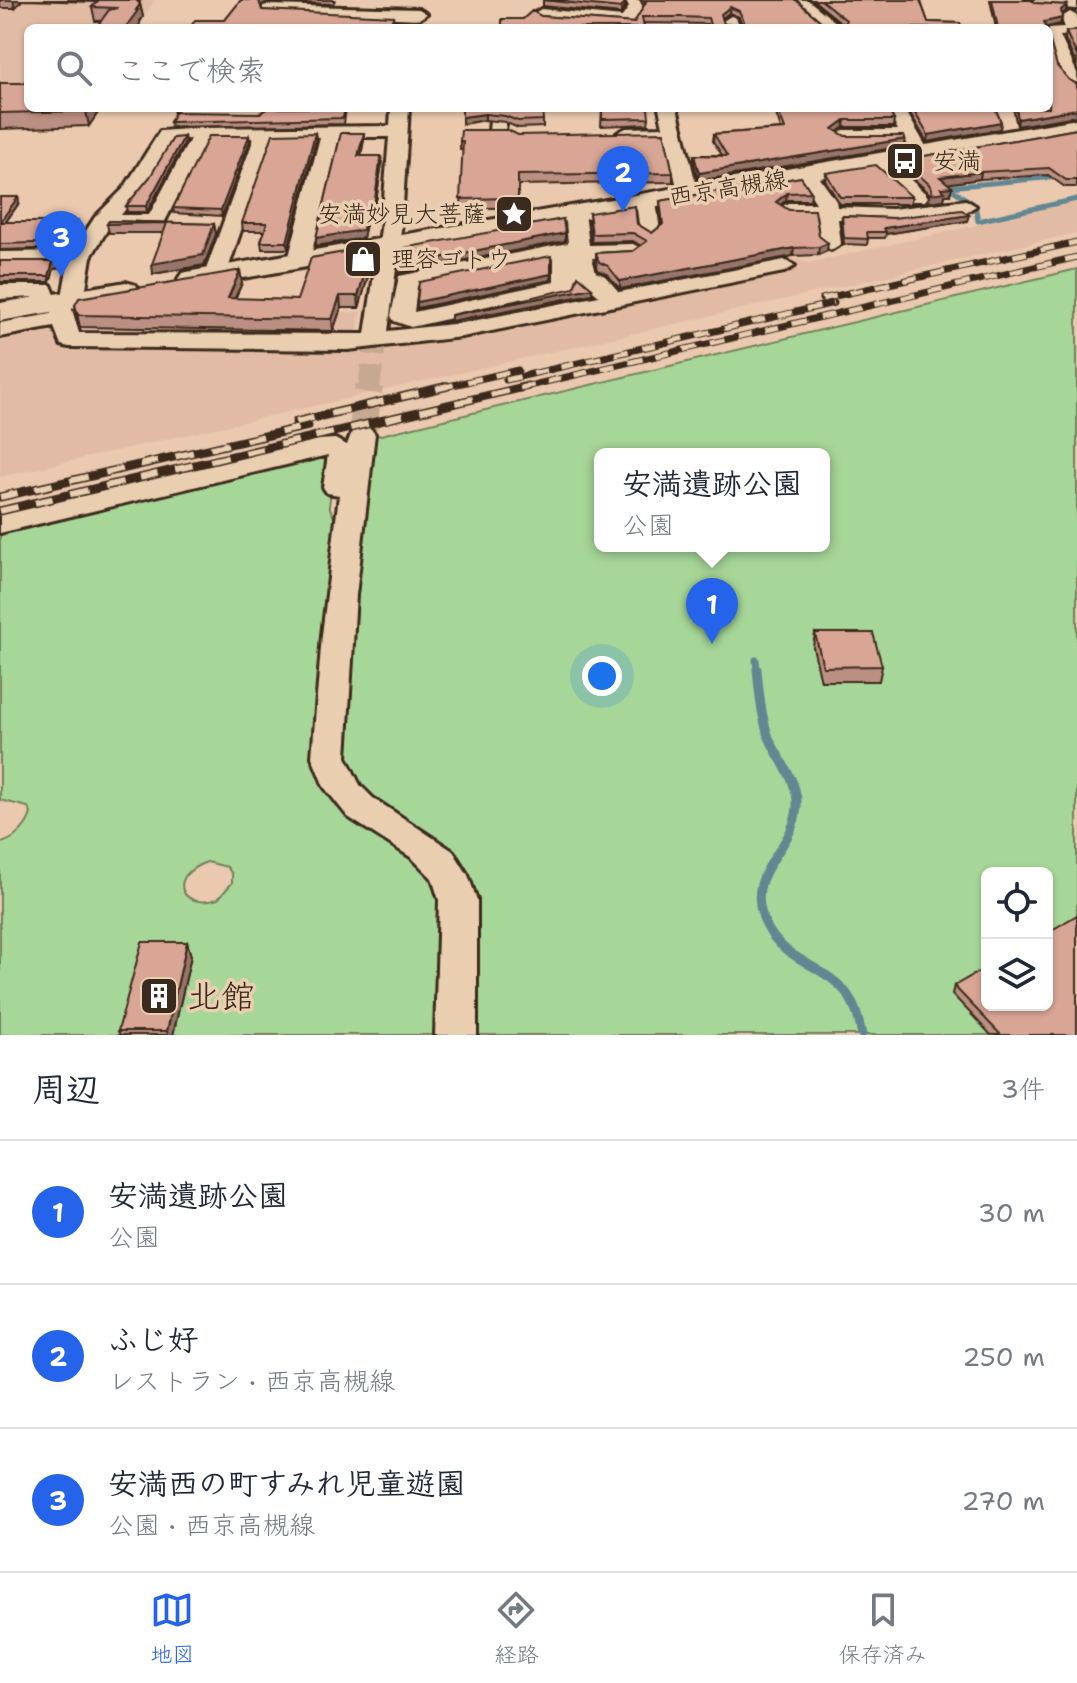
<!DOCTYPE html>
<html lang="ja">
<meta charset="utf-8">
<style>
:root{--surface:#fff;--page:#f2f2f3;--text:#1f2937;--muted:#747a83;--line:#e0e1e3;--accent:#2563eb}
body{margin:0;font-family:"Shantell Sans","Klee One",sans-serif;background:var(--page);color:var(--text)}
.controls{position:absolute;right:24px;bottom:24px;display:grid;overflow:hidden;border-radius:12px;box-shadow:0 2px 6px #0004}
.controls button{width:72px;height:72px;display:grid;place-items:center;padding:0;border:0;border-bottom:2px solid var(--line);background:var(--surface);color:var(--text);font:40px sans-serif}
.you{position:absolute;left:602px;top:676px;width:28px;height:28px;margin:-20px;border:6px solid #fff;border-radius:50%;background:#1a73e8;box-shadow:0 0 0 12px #1a73e833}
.badge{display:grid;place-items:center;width:52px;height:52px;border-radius:50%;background:var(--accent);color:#fff;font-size:26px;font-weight:700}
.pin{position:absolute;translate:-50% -66px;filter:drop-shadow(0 2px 4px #0008)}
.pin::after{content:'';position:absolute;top:42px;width:28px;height:24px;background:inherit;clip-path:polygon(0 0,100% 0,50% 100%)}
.popup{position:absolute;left:594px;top:448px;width:236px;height:104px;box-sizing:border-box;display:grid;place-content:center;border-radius:12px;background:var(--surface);filter:drop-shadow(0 2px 6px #0005);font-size:26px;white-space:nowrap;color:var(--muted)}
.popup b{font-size:30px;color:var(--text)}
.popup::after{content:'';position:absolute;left:50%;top:100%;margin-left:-16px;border:16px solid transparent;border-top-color:var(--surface)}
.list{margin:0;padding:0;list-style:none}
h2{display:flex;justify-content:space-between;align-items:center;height:104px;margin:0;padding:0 32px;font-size:34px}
h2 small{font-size:26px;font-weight:400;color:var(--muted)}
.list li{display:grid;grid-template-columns:52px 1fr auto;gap:24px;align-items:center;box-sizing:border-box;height:144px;padding:0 32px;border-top:2px solid var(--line)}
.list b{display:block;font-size:30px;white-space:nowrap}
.list p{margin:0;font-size:26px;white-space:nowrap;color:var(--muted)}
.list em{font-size:26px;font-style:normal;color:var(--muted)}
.icon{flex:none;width:44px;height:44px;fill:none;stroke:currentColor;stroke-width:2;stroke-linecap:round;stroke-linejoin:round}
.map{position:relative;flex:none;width:1077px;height:1035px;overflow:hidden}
.search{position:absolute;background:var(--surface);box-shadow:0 2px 6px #0004;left:24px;right:24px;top:24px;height:88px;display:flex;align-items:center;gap:20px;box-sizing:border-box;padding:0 28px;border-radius:12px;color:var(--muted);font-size:30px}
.sheet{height:536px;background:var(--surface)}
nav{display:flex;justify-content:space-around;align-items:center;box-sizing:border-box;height:112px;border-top:2px solid var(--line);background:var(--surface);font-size:22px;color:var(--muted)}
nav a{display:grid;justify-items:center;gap:4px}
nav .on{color:var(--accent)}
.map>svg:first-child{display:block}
.built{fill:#e2bba4}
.green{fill:#a7d798;stroke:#71805b;stroke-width:2;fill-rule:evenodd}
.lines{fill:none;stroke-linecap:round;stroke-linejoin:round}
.stream-far2{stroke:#648792;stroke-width:5}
.stream-far1{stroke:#648792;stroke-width:7}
.stream{stroke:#648792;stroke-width:9}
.minor-tunnel-far1{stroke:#c7a991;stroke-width:22;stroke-dasharray:22 11;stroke-linecap:butt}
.minor-tunnel{stroke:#c7a991;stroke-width:28;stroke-dasharray:28 14;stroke-linecap:butt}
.minor-casing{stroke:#3b2a1e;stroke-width:6}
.major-casing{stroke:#3b2a1e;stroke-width:6}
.minor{fill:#e9ceb0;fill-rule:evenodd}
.major{fill:#e9ceb0;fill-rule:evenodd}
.rail-far1-casing{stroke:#3b2a1e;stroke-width:7}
.rail-casing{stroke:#3b2a1e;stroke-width:9}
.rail-far1{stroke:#e9ceb0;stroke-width:5;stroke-dasharray:14;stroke-linecap:butt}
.rail{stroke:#e9ceb0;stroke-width:6;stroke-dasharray:18;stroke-linecap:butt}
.wall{fill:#bb8f81;stroke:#3b2a1e;stroke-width:2;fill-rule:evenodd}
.shaded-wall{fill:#987469;stroke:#3b2a1e;stroke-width:2}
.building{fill:#d9a696;stroke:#3b2a1e;stroke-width:2;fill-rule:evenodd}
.labels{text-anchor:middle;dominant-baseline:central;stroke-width:7;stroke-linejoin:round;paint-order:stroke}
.far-poi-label{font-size:24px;fill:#3b2a1e;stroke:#e9ceb0;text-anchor:start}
.far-street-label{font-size:24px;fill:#3b2a1e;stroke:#e9ceb0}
.near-poi-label{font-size:34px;fill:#3b2a1e;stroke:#e9ceb0;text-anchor:start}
</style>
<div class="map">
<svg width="1077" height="1035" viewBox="0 0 1077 1035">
<rect width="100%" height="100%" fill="#eac9ae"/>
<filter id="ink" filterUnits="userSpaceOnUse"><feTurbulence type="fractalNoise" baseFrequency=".0125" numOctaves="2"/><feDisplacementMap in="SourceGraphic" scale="16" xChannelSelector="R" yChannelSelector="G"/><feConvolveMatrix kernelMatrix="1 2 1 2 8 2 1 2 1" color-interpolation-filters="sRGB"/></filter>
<g filter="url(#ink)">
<!-- built -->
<path class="built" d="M0,0H155L136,28H28V87L0,86Z
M1077,202V233L0,477V341L69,328L82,307L361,312L356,336L392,333L394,327L759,250L809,263Z"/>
<!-- green -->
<path class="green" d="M1077,269V1035H469L470,911L359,791L340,758L368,438ZM600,454H824V546H600ZM987,873H1047V1005H987Z
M330,454L335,460L329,506L337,524L316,749L433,876L442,892L443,1035H0V843C14,841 28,826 31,813L28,807L0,800V529ZM207,862L227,867L232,874V883L218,899C179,911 167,875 207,862Z"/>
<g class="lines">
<!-- stream-far2 -->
<path class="stream-far2" d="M946,185L975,205L978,221L1077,199
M949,187L1077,175"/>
<!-- stream-far1 -->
<path class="stream-far1" d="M756,660L757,671"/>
<!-- stream -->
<path class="stream" d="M757,669C759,691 761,714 768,735C777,759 799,780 797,807C793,854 741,871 766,925C783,961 826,965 848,995C856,1007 859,1021 862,1035"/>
<!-- minor-tunnel-far1 -->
<path class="minor-tunnel-far1" d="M369,388L376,336"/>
<!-- minor-tunnel -->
<path class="minor-tunnel" d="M362,434L369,386"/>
<defs>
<path id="minor" d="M625,0H639L643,7L631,28L541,19L533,14L541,9L622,17L629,7Z
M792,0H808L843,28H825Z
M268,5L419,9L427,14L419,19L263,12V6Z
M1070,12L1077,16V35L1060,36L1077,73V89C1055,81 1049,49 1049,28H1046L1064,27L1062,17Z
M731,16L736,18L741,28H725L723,21Z
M175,108H268L270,110L261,115H182L176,114Z
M391,108H409L402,222L388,331L462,323L599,296L576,277L573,291L411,327L394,321L391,316L399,276L568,243L565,213L575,207L585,213L589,245L633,244L644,250L633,256L592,258L596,272L605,276L619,292L784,260L795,266L784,272L462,337L348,350L69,347L61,345L54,327L0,337V323L51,314L50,311L38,310L33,297L0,299V285H51L56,297H62L68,264H0V252L73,251L95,217L124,188L160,131L202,128L390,126ZM320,137L288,260L299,266L310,260L339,137H389L382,222L365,334L79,333L71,306L81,305L84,300L91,257L109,227L163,225L208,138H254L204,275L215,282L226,275L272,138ZM190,139L149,215H121L148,181L172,140ZM554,258V282L414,312L417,286Z
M491,108H509L504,135L498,136L489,131Z
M659,108H677L698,192L695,196L688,198L678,192L666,138H626L617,133L626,128L663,127Z
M886,108H904L927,148L925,152H911L904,140H844L835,135L844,130H898Z
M878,154L885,156L925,193L928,197L925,201H911L871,164L869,160L871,156Z
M808,169L815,171L836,201L837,207L892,209L966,200L976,206L966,212L892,221L838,219L841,244L831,250L821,244L817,215H788L778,209L788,203H816L798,175Z
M646,195L656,201L660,232L650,238L640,232L636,201Z
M362,426L371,429L375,434L356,595L346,757L360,785L373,798L453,851L468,875L477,900V1035H435L439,900L432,878L412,858L348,817L324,787L312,757L322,635L339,495L327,493L323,487L328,455L0,533V515L317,440L335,439L347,445L353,429Z"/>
<path id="major" d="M1025,0H1077V9L1034,6Z
M1077,119V133L192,287L182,285L178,279L182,273L192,271Z
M126,282L136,285L140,291L136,297L0,321V303Z"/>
</defs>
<!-- minor casing -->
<use href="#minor" class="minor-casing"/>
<!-- major casing -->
<use href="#major" class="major-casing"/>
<!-- minor -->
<use href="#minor" class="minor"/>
<!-- major -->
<use href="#major" class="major"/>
<defs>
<path id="rail-far1" d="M822,299L1077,242
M506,380L834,303
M440,388L518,370
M520,388L1077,257"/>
<path id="rail" d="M296,422L448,386
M0,497L308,426
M0,511L528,386"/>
</defs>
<!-- rail-far1 casing -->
<use href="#rail-far1" class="rail-far1-casing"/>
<!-- rail casing -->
<use href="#rail" class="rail-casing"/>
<!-- rail-far1 -->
<use href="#rail-far1" class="rail-far1"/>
<!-- rail -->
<use href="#rail" class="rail"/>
</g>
<!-- wall -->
<path class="wall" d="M0,0H141L139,2L140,4L143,17L137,28H96L101,21H95L92,7L97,2L22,0L15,8H0Z
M241,0H335L333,4L267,2L261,6L262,10L394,21L225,20Z
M543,0L625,7L621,14L543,6Z
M641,0H796L824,24H843L813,0H923L921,2L928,22L960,23L962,28H709L707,24L643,23L644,28H502V19H523L532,11L541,16L634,23L644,6ZM729,13L739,17L742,24V25L724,24L722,19Z
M990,0H1031L1035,3L1067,5L1066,11L1061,14L1060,24L1046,28H996Z
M1077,30V66L1065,39L1066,32Z
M1057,66L1069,80L1077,84V116L1017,126L1013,108H1049Z
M0,83L28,108H101L89,126L0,129Z
M268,108H346L344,124L171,127L170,122L260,113Z
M462,108L543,120V127L518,128L505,122L485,120L462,124Z
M602,108L649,118L648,124L601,126Z
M774,108H887L894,120L893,127H844L838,132L845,136L905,139L904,146L698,181L694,162V155H722L713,141L714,134L781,129Z
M907,108H995L1001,122L1000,129L927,142Z
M1077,129V187H1065L1048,175L980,179L947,183L950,195H945L944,200L928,202L930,195L927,191L901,167L902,160Z
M315,133L316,140L288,249H262L261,242L264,231H243L242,223Z
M364,133V140L361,156H381L382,163L374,214H368L363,238L316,246V238Z
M184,137L185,142L147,212H127L126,206Z
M250,141L222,216L174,213L173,208Z
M460,141L673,173V182L518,185V208H461L463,150H460Z
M826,173L912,197L910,204H840L825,180Z
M801,177L811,192L810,200H786L781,205L819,236L827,251L818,255L793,256L620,289L607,274L598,270L596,261V253L633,251L641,246L633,241L592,242L589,213L637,224L652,233L662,225L660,201Z
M0,197H18L19,203L6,222L79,228L71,248L0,250Z
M842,216L967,221L886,234L885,238H868L867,245L844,244L841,222Z
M109,221L214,224L216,234L204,265L153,274L163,233H109L107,224Z
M372,247L373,259L359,308H341L333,331L80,327L78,318L75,305L240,271L242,283L235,299L297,300Z
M0,261L64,267L54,269L50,282H0Z
M815,633L882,666L879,681H821L813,647Z
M187,942L191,956L173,1035H120L118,1031Z
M954,986L1077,1035H991L952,994Z"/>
<!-- shaded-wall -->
<path class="shaded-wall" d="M13,0H22L15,8Z
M262,0H267V2L260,6L259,1Z
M626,1L625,7L621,14V8Z
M140,4L143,17L140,21V24L137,28H125Z
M1067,5L1066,11L1059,16L1061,10Z
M730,7L729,13L720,20L721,14Z
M1062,18L1060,24L1043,28L1044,22Z
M87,108H101L89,126L86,111Z
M1077,109L1076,116L1017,126L1018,119Z
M485,114V120L462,124V117Z
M845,120L844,127L832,136L833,129Z
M1001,122L1000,129L927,142L928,135Z
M315,133L316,140L288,249L287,242Z
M364,133V140L359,164L358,156Z
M249,136L250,141L222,216L221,210Z
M184,137L185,142L147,212L146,206Z
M905,139L904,146L698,181L699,173Z
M381,156L382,163L374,214V206Z
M981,172L980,179L938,185L940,177Z
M952,187L950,195H945L944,200L928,202L930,194L941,188Z
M787,193L786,200L775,210L776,202Z
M18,197L19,203L1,228L0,222Z
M367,206L368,214L363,238L316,246V238Z
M969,215L967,221L886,234L884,228Z
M78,222L79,228L71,248L70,242Z
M214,224L216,234L204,265L153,274L152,264Z
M565,233V241L398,273V266Z
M828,243L827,251L818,255L819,247Z
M372,247L373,259L359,308L358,296Z
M794,248L793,256L620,289V281Z
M63,261L64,267L54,269L50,282L49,276L53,262Z
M240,271L242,283L229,310L228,298Z
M551,274V280L417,308V302Z
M592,288V294L451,321V315Z
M340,296L341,308L333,331L332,319Z
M187,942L191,956L173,1035H168L167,1031Z"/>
<!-- building -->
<path class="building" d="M99,0H136L140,4L136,10H138L125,28H96L109,10L118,8L92,7Z
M241,0H262L259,1L262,10L394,16L388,28H190L195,20H225Z
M543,0H625L626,1L621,8Z
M644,0H796L824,24H846V20L821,0H920L928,22L960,23L962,28H711L708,18L680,17H642L644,28H502V19H523L532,11L541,16L634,23L646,2ZM730,7L739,11L744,21L742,25L724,24L721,14Z
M992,0H1031L1035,3L1067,5L1061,10L1062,18L1044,22L1046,28H998Z
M1077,30V56L1066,32Z
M1049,38L1057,66L1069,80L1077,84V109L1018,119L1016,108H1049Z
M28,77V108H87L86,111L0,113V83H25Z
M268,108H345L343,118L170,122L175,112L260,113Z
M462,108H542L543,120L518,121L505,116L485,114L462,117Z
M602,108H648L649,118L602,119Z
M777,108H887L894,120H845L833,129L845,136H903L905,139L699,173L694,155L727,156L714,134L785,129Z
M912,108H995L1001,122L928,135Z
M1077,129V180H1066L1049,168L981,172L940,177L952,187L941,188L945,192L930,194L932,190L929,184L902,160Z
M461,130H508L518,135L664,132L673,173L518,175V198L460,199L463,141H460Z
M315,133L287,242H261L267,223H242L273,134Z
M341,133H364L358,156H381L374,206H367L363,230L316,238Z
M209,136H249L221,210L173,208Z
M184,137L146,206H126L150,177L173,138Z
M876,165L912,197H840L826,173Z
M801,177L811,192L787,193L776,202L789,210H815L819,236L828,243L819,247L794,248L620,281L608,266L599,262L596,253L633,251L647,241L633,233L592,234L589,213L635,206L637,224L652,233L663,224L660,201Z
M0,197H18L0,222Z
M962,210L969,215L884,228L886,232H867L868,239L844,238L842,216L893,218Z
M563,219L565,233L398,266L403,248Z
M109,221L214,224L203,255L152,264L167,223L107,224Z
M0,222H78L70,242L0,244Z
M372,247L358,296H340L332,319L78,315L75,305L79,298L236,271H240L228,298L297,300L311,258Z
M551,256V274L417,302L419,282Z
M0,261H63L53,262L49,276H0Z
M578,276L592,288L451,315L574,288Z
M815,633H873L882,666L823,667Z
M1077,915V1035H1001L954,986L987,967V1005H1047V933Z
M142,942H187L167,1031H118Z"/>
</g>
<!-- icons -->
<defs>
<symbol id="bus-square" viewBox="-11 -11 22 22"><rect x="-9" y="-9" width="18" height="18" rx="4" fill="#3b2a1e" stroke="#e9ceb0"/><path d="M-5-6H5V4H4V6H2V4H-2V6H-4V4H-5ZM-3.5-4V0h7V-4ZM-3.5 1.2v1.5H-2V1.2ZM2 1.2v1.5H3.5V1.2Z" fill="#fff"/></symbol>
<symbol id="sight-square" viewBox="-11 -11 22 22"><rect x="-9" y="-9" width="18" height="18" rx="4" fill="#3b2a1e" stroke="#e9ceb0"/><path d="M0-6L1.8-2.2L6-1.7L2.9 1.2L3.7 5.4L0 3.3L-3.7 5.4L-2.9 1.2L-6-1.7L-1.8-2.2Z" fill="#fff"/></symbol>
<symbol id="shop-square" viewBox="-11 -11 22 22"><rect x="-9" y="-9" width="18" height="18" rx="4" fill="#3b2a1e" stroke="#e9ceb0"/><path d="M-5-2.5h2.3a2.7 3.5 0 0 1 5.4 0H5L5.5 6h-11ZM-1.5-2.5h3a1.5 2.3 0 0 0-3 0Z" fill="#fff"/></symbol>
<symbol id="building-square" viewBox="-11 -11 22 22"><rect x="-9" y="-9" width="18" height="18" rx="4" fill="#3b2a1e" stroke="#e9ceb0"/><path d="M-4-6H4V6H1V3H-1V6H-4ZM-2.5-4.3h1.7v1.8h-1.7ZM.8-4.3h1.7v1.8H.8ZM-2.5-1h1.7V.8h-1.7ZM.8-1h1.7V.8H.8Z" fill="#fff"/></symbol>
</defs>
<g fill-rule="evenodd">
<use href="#bus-square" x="883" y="139" width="44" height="44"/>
<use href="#sight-square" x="492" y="192" width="44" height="44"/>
<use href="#shop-square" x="341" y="237" width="44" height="44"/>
<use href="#building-square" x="137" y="974" width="44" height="44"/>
</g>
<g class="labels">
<!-- far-poi labels -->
<g class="far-poi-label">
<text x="933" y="161">安満</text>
<text x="486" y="214" text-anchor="end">安満妙見大菩薩</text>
<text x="391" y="259">理容ゴトウ</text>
</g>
<!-- far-street labels -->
<g class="far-street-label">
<text transform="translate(728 188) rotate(-9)">西京高槻線</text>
</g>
<!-- near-poi labels -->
<g class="near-poi-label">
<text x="187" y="996">北館</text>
</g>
</g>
</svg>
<div class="controls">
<button><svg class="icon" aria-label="locate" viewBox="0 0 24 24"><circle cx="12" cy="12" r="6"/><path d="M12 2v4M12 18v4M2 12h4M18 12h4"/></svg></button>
<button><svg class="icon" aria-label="layers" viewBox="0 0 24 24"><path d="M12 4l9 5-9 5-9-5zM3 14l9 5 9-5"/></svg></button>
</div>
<div class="you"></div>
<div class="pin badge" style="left:712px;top:644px">1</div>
<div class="popup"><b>安満遺跡公園</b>公園</div>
<div class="pin badge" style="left:623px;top:212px">2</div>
<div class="pin badge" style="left:61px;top:277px">3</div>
<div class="search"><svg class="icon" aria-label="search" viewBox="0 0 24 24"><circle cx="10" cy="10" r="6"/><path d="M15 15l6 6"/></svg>ここで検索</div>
</div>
<section class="sheet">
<h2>周辺<small>3件</small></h2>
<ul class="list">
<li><span class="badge">1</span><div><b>安満遺跡公園</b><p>公園</p></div><em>30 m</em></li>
<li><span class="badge">2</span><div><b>ふじ好</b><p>レストラン · 西京高槻線</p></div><em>250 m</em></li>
<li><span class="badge">3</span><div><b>安満西の町すみれ児童遊園</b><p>公園 · 西京高槻線</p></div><em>270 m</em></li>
</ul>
</section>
<nav>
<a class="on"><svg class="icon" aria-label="map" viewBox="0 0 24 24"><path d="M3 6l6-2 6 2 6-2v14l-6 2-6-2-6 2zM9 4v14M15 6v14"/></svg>地図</a>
<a><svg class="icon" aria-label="directions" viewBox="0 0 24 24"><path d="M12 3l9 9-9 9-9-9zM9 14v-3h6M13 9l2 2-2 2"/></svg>経路</a>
<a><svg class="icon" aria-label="saved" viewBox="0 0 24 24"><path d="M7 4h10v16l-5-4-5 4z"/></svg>保存済み</a>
</nav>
